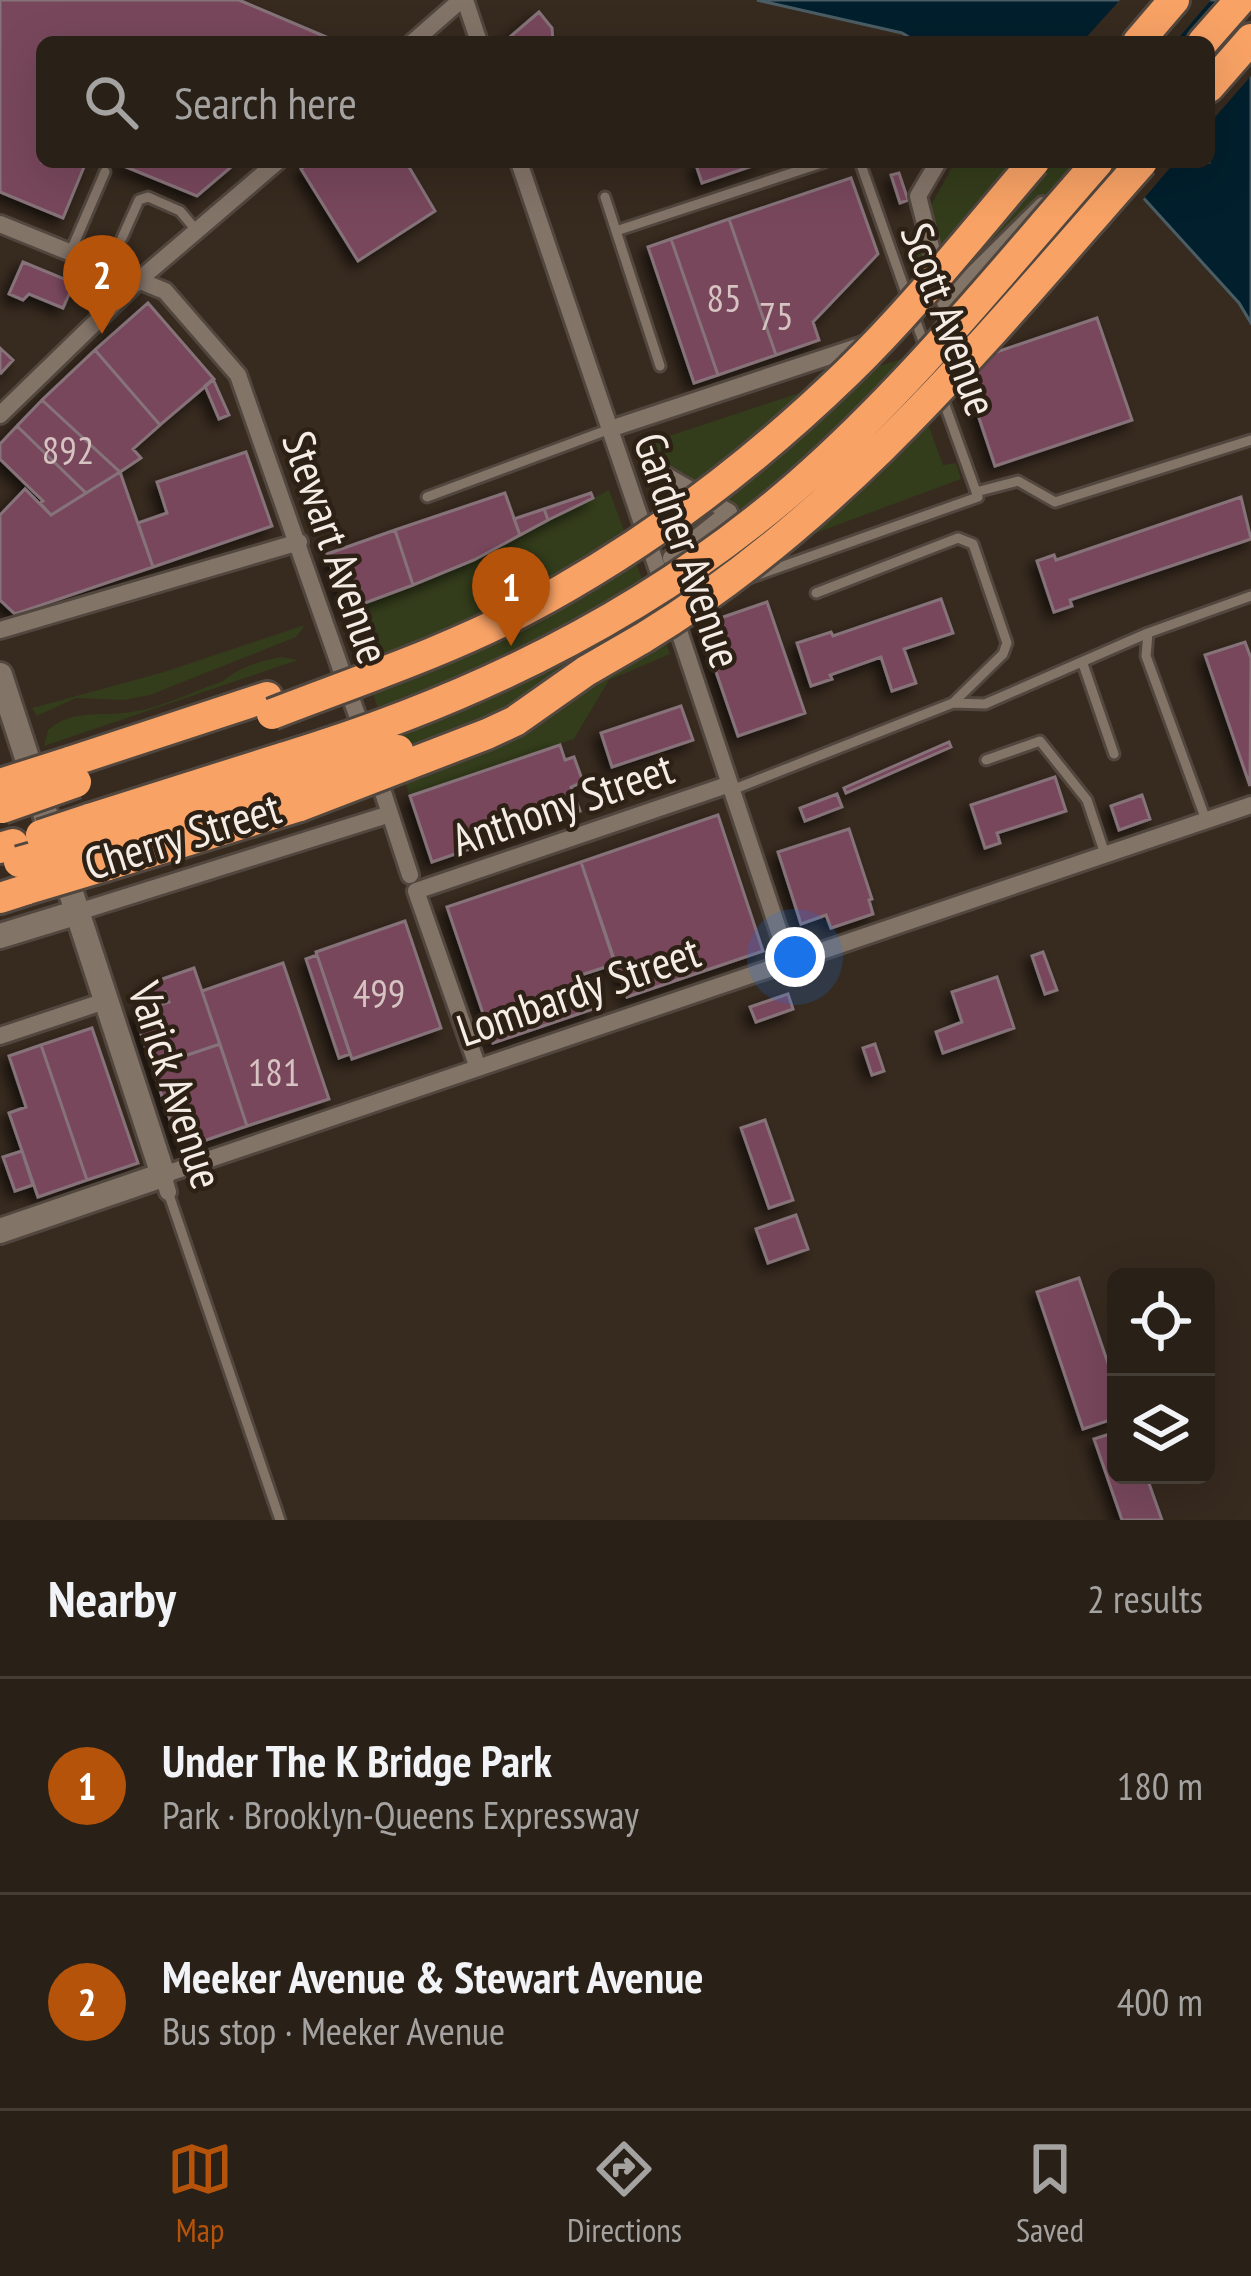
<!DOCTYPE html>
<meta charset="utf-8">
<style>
:root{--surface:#292017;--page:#312820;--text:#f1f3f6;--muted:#a5a3a1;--line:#453e36;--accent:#b45309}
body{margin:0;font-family:"PT Sans Narrow",sans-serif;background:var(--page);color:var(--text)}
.controls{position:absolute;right:36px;bottom:36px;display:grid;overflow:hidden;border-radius:18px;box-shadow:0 12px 48px #0002}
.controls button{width:108px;height:108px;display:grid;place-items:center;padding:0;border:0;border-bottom:3px solid var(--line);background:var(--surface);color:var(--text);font:60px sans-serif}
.you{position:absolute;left:795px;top:957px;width:42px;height:42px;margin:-30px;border:9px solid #fff;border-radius:50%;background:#1a73e8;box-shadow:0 0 0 18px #1a73e833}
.badge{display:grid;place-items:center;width:78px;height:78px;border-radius:50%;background:var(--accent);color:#fff;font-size:39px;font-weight:700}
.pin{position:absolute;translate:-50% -99px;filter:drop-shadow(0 3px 6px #0008)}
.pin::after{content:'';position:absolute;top:63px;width:42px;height:36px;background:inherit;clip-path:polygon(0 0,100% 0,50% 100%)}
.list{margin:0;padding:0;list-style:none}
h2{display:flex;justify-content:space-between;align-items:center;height:156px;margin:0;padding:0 48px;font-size:51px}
h2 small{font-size:39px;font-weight:400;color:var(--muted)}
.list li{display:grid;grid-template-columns:78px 1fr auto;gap:36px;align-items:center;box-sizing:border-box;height:216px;padding:0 48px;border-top:3px solid var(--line)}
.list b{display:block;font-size:45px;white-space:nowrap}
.list p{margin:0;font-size:39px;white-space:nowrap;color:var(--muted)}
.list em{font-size:39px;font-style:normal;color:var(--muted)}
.icon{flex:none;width:66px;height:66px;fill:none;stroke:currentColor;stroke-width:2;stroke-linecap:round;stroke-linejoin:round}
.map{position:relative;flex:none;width:1251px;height:1520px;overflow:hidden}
.search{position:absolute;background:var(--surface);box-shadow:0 12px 48px #0002;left:36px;right:36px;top:36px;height:132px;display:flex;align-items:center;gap:30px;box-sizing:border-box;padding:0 42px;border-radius:18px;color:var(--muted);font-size:45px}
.sheet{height:588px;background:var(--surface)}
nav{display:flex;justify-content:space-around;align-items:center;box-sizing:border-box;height:168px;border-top:3px solid var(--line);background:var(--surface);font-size:33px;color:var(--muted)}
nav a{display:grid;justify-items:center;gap:6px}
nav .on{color:var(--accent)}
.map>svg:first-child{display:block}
.green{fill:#333c1b}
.water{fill:#021f2d;stroke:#4b5d64;stroke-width:3}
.pier{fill:#372a1f}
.building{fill:#78465b;stroke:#86737a;stroke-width:3;filter:url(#shadow)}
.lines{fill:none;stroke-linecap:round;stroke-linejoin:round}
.lane-casing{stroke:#52473e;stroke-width:15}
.street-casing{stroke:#52473e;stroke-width:22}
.secondary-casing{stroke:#52473e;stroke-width:30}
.highway-casing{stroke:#52473e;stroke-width:36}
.lane{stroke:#837468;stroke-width:9}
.street{stroke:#837468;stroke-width:16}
.secondary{stroke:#837468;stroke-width:24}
.highway{stroke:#f8a265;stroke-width:30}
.highway-bridge-casing{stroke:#52473e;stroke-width:36;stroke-linecap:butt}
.highway-bridge{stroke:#f8a265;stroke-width:30}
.labels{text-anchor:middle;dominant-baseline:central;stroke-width:9;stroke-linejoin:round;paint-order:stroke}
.number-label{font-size:39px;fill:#d6c3c2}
.street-label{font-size:45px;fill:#f5ede5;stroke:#2d2116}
</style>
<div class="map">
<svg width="1251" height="1520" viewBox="0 0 1251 1520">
<defs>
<filter id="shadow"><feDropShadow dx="-6" dy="6" stdDeviation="6" flood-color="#0009"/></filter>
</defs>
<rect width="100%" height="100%" fill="#372a1f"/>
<!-- green -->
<path class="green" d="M955,162H1101L1128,181L1064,274L963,360L910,243Z
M904,358L943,465L956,463L961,479L684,582L639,446Z
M609,490L670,654L609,680L574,739L410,796L343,612L474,560Z
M305,625L296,637L150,695L124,700L76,698L37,716L32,708L164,672Z
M281,657L298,660L44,746L48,730C74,708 100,717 131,712C161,708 194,691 223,681C239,667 260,661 281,657Z"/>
<!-- water -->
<path class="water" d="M757,0H1216L1251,30V323L1239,303L1128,181L1101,162H1209V42H917L902,33Z"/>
<!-- pier -->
<path class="pier" d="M1120,0H1211L1175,42H1082Z
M1225,0L1251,22V76L1209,124V42H1188Z
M1095,162H1175L1140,203Z"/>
<!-- building -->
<path class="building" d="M0,0H239L338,42H42V162H86L63,218L0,192Z
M539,12L552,28L553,42H504Z
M114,162H237L197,196Z
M310,162H406L435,211L358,261L301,169Z
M695,162H764L702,183Z
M899,173L908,200L900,203L891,175Z
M851,178L878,254L813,322L819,340L776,355L729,219Z
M729,219L776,355L718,375L671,239Z
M671,239L718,375L694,383L648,247Z
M23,262L74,283L63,308L29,294L23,300L9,294Z
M148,303L214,379L160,425L95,350Z
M1097,318L1132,420L995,466L961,364Z
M0,348L13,360L1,373L0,372Z
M95,350L160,425L133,449L141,458L120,472L42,400Z
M213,379L229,415L219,419L205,386Z
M42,400L120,472L86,493L17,426Z
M17,426L86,493L51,515L40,503L43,501L0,459V444Z
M246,452L272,526L153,567L138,523L167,513L157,482Z
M120,472L153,567L15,614L0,600V515L25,489L51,515Z
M505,493L520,535L474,560L413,585L395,530Z
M591,493L593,498L548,520L544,509Z
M1241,497L1251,539L1070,600L1072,606L1054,612L1037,561L1054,555L1056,560Z
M544,509L548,520L520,535L514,519Z
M395,530L413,585L346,610L327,554Z
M941,599L953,633L904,649L916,683L892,691L881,657L830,675L832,679L811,686L797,643L831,632L833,636Z
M767,602L805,713L738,736L700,625Z
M1245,642L1251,658L1250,786L1205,655Z
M681,706L693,740L612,767L601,733Z
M949,742L951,747L846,793L844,788Z
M560,745L565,760L574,757L583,782L571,787L580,811L432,862L410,796Z
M1055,777L1066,811L997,833L1000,843L985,848L971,805Z
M837,794L842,807L805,821L800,808Z
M1142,795L1150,819L1119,830L1111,806Z
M718,815L763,951L627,997L581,862Z
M849,829L872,899L869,900L873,914L831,928L826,915L801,924L778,852Z
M581,862L615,964L581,975L593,1009L493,1043L447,907Z
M405,921L441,1028L352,1059L316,952Z
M1043,952L1057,990L1045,994L1032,956Z
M317,955L350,1054L339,1058L306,959Z
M283,963L329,1099L247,1126L202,991Z
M194,968L220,1044L152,1067L134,1013L169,1002L165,992L152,996L148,984Z
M997,977L1014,1028L943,1053L936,1032L962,1022L952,992Z
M788,994L793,1009L756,1022L750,1007Z
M92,1028L138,1163L87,1180L41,1045Z
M220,1044L247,1126L180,1149L152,1067Z
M875,1044L884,1071L872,1075L863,1048Z
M41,1045L87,1180L38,1197L9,1113L26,1107L9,1056Z
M765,1120L793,1200L769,1208L741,1128Z
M22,1151L33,1185L15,1191L3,1157Z
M796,1215L808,1249L768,1263L756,1229Z
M1079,1278L1116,1387V1418L1083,1429L1037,1292Z
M1116,1432V1475H1146L1162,1520H1122L1094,1439Z"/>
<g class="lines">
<defs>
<path id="lane" d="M860,162L925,347
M605,197L616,231L825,162
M616,231L660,366
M122,238L139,200L148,197L180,211L197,231
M70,253L105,172
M976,492L1018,481L1055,502L1251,440
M427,497L610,429
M749,578L978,497L942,397
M1083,664L1114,754
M953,703L985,704L1148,633
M986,760L1040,741L1087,800L1106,857
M732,790L953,703L1003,654L1007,643L973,544L958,538L816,593
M1206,820L1146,656L1148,633L1251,596
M168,1192L280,1520"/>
<path id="street" d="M465,0L479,42
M413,42L461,0
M519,162L665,591
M938,162L918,196L945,302L1043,205
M0,224L165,291L238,375L364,735
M0,415L139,280L277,162
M610,429L866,344
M665,475L729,512L671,558
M674,616L789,962
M0,630L299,542
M376,771L410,875
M75,913L390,814
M0,1036L105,1001
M478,1068L416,891L730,784
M168,1192L163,1175L1251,805"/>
<path id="secondary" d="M0,675L163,1175L0,1231
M0,936L75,913"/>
<path id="highway" d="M1138,42L1174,0
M1203,42L1240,0
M1209,87L1251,39
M586,671L643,638
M69,762L267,697
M89,819L285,757
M96,840L293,783
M0,848L13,844
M105,866L300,806
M0,898L28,889"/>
</defs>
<!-- lane casing -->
<use href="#lane" class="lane-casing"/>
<!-- street casing -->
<use href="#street" class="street-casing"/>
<!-- secondary casing -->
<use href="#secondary" class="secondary-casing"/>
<!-- highway casing -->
<use href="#highway" class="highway-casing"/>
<!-- lane -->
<use href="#lane" class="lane"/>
<!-- street -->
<use href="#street" class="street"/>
<!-- secondary -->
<use href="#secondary" class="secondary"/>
<!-- highway -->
<use href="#highway" class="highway"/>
<defs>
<path id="highway-bridge" d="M643,638C844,516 989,335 1142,162
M272,714C357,681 445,652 525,610C644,547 750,467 847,373C914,308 973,233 1034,162
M285,757C473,700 650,614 799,484C909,388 1001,272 1098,162
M293,783L398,750
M0,784L69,762
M300,806L487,734L515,721L586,671
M2,808L76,782
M41,835L89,819
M19,862L96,840
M28,889L105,866"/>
</defs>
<!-- highway-bridge casing -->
<use href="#highway-bridge" class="highway-bridge-casing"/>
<!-- highway-bridge -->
<use href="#highway-bridge" class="highway-bridge"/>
</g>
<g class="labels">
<!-- number labels -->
<g class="number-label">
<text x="724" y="297">85</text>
<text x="776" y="315">75</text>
<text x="68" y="449">892</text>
<text x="379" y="992">499</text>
<text x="274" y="1071">181</text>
</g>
<!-- street labels -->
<g class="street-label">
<text transform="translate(950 319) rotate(70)">Scott Avenue</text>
<text transform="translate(337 547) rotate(71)">Stewart Avenue</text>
<text transform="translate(689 550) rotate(71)">Gardner Avenue</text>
<text transform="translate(562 803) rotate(-19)">Anthony Street</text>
<text transform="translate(182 835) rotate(-17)">Cherry Street</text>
<text transform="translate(578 990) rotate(-19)">Lombardy Street</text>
<text transform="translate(177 1085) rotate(72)">Varick Avenue</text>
</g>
</g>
</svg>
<div class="controls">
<button><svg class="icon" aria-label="locate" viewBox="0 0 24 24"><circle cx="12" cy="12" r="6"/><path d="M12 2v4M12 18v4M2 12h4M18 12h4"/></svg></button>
<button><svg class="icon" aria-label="layers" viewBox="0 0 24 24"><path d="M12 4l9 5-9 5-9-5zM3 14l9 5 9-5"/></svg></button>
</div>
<div class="you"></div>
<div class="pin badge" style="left:511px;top:646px">1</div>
<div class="pin badge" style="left:102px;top:334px">2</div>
<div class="search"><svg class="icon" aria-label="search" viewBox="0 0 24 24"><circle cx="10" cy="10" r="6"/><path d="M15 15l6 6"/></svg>Search here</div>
</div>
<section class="sheet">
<h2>Nearby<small>2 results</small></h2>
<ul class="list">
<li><span class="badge">1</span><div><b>Under The K Bridge Park</b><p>Park · Brooklyn-Queens Expressway</p></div><em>180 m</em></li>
<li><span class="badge">2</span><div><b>Meeker Avenue &amp; Stewart Avenue</b><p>Bus stop · Meeker Avenue</p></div><em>400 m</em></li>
</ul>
</section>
<nav>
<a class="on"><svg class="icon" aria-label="map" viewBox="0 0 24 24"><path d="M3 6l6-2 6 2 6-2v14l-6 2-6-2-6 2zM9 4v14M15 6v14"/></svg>Map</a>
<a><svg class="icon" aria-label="directions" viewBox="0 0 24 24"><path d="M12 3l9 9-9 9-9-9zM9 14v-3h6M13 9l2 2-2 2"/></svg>Directions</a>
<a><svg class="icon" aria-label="saved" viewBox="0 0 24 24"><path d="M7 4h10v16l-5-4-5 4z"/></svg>Saved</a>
</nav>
